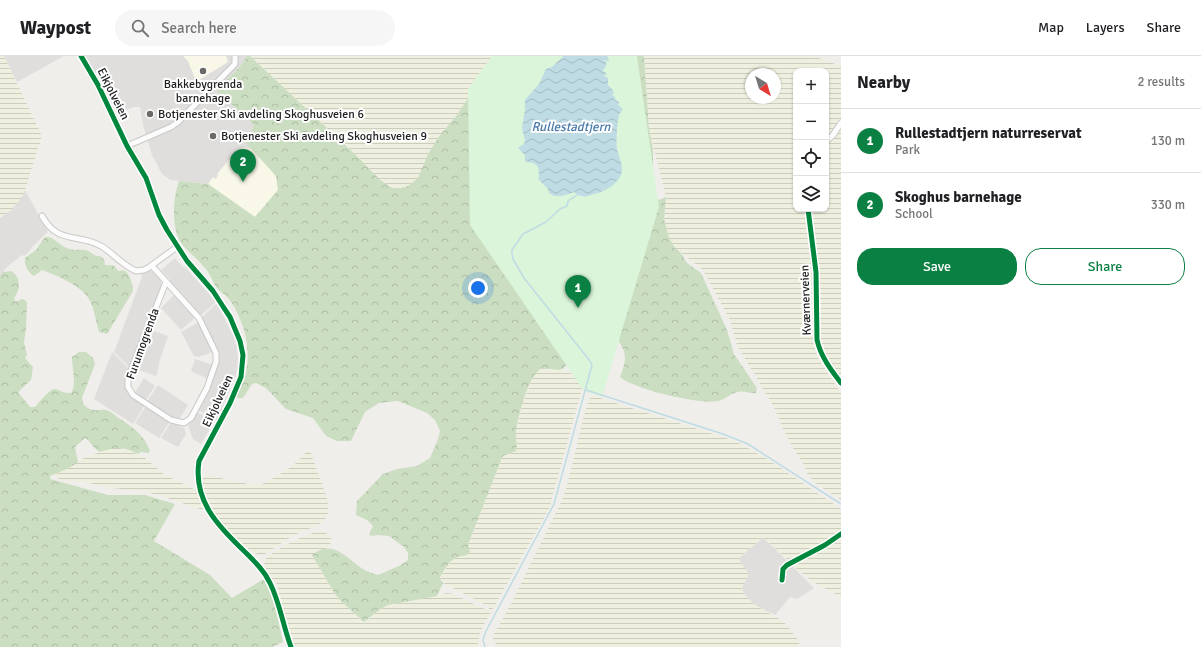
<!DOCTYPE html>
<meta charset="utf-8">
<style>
:root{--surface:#fff;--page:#f6f6f6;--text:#202124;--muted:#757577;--line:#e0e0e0;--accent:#0b8043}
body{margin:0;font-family:Signika,sans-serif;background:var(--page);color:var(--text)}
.controls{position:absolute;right:12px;top:12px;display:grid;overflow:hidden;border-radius:8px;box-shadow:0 1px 3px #0004}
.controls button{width:36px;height:36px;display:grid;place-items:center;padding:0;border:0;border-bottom:1px solid var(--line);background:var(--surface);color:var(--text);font:20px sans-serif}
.compass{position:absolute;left:745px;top:12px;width:36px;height:36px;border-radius:50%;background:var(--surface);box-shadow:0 1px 3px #0004;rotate:142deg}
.you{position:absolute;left:478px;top:232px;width:14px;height:14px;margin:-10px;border:3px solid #fff;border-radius:50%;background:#1a73e8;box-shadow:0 0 0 6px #1a73e833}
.badge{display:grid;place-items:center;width:26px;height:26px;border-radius:50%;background:var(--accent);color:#fff;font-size:13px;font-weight:700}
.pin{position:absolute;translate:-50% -33px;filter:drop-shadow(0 1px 2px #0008)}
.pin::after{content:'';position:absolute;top:21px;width:14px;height:12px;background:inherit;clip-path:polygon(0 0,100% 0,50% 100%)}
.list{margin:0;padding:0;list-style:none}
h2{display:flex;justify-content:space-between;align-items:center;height:52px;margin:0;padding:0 16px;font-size:17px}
h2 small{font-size:13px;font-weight:400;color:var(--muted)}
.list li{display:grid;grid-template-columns:26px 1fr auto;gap:12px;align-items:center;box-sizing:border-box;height:64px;padding:0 16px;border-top:1px solid var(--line)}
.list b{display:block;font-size:15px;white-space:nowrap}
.list p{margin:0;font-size:13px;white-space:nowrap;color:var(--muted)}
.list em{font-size:13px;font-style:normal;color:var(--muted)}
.actions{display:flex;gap:8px;padding:12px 16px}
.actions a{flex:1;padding:9px 0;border:1px solid var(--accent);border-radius:16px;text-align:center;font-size:14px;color:var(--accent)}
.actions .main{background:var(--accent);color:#fff}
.icon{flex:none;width:22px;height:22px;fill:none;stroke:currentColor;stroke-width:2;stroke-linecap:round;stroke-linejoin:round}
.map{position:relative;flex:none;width:841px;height:591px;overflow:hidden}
header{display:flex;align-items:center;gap:24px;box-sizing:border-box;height:56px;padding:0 20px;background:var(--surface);border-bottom:1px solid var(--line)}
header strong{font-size:19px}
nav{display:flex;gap:22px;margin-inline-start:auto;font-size:14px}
.search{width:280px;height:36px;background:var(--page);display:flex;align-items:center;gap:10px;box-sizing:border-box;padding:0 14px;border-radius:22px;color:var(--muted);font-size:15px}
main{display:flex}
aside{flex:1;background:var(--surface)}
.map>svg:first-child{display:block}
.residential{fill:#dfdedc}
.education{fill:#f8f7e8}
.farmland{fill:url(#farmland-rules);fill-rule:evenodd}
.forest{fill:url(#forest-crowns)}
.park{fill:#daf5da}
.parking{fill:#e0dfde}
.water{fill:url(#water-waves)}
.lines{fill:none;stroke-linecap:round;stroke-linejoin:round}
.stream{stroke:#bfdbe3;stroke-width:1.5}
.minor-casing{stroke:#c9c8c7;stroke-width:7}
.minor{stroke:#fdfcfc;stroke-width:5}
.cycleway-casing{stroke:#fff;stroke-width:8}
.cycleway{stroke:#00873e;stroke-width:5}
.poi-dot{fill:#6a6968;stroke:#fff;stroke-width:1.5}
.labels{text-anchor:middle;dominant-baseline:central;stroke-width:4;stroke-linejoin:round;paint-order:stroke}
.poi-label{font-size:12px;fill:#222;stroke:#fff;text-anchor:start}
.street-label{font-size:12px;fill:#222;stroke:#fff}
.water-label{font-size:13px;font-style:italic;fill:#4a7aab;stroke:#fff}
</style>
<header>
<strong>Waypost</strong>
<div class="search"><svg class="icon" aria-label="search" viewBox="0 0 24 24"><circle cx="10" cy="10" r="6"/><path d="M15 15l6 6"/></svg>Search here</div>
<nav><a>Map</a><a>Layers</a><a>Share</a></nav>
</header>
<main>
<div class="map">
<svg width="841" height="591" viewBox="0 0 841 591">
<defs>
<pattern id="farmland-rules" width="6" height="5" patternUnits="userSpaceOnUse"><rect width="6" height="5" fill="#efefdf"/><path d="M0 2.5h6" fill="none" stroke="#cdcdbf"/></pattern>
<pattern id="forest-crowns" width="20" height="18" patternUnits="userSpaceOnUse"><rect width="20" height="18" fill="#cbdec1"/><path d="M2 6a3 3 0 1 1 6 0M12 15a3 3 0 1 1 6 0" fill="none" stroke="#aebea6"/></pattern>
<pattern id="water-waves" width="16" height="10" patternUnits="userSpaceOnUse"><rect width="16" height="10" fill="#bfdbe3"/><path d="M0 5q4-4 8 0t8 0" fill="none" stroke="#a4bcc2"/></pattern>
</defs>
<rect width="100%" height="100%" fill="#f0eeeb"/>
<!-- residential -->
<path class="residential" d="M4,0H64L17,26Z
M85,0H247L239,12L216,34L254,69L247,87L276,120L255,161L208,128L171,124L162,118L152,99L143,69L140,51H134L125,54H120L112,52L100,25Z
M25,134L48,176L33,190L28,197L24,200L22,199L7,211L0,220V162L3,160Z
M185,211L216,246L200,260L169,225Z
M147,215H152L158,221L161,225V231L130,312L114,296L142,221L141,218Z
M175,238L196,261L181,274L161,252Z
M217,247L234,282L237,291L238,303L237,314L235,322L217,365L198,354L218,305L219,301L201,262Z
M199,266L213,294L208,298L198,301L194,300L181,276Z
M149,273L168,280L159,307L157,319L155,320L134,312Z
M112,296L129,313L125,327L127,335L130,339L145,349L133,368L94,343Z
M195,303L213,309L208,323L191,315Z
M144,322L155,330L145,345L134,338Z
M158,329L188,349L178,365L147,346Z
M146,350L170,365L159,382L135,367Z
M197,356L212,364L214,366L201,388L193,383L188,369Z
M171,366L184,372L186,378L178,391L161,382Z
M762,482L766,484L814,532L797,543L790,541L775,559L755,549L744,538L742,532L744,525L748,520L739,504L740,501Z"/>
<!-- education -->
<path class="education" d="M183,0H226L228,6L199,24L195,23L188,5Z
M245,91L252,93L276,120L278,134L255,161L208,128L213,121L216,123L218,119L217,118L237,94Z"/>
<!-- farmland -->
<path class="farmland" d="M0,0H4L42,80L24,137L20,144L11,154L0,162Z
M250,0H501L457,59L440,79L428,98L418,122L408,130L398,133L390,131L379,123L359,102Z
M644,0H813L841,10V322L828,302L820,283L818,212L811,153H826V15H796V153H806L815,227V292L818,302L841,337V444L815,427L807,417L803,407L793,392L783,373L774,351L737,289L730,264L703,214L675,192L669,182L664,163L666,141L649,73ZM751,18H775V42H751Z
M542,312L559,314L580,320L584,326L549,453L481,574L479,580L478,591H295L279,540L278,529L270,521L266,514L264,506L268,500L286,489L306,479L321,475H324L331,482L332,485L327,492L319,495L313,500L335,538L362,565L365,566L379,554L388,549L447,537L453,538L487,554L489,553L488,550L443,527L440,523L442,518L452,504L459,500H466L469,486L501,404L503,400L516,395V376L522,350L533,321L536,316Z
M594,340L735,385L766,402L841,453V474L836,479L817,492L793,503H787L763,482L742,499L739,503L749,518L742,532L744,538L755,549L784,566L796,581L801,591H497L493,582L494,578L511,548L561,446L566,433L585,356L589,343Z
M116,391L128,394L145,402L165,419L196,434L205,454L192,451L177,445L144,435L112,432L85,426L62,424L55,421V420L58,416L69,412L82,403L100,396Z
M308,394H309L311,397L328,445V457L325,464L316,470L294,479L265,498H258L252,496L234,481L219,465L204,438L202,431L201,421L206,419L253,429H258L265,427L285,415L294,409Z
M841,482V541L813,526L793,510V508L830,490Z"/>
<!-- forest -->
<path class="forest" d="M247,0H250L359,102L379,123L390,131L398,133L408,130L418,122L428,98L440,79L457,59L474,33L567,308L563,313L559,314L542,312C528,319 518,361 516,376C515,382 518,389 516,395L503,400L501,404L469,486L468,490L470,496C466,501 463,499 458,501C450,503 444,514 440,521V523L443,527L437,540L388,549L379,554L364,566L342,546L335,538L312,499C333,482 346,502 363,513C367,516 373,517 378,519L401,509L408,504V497L404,491L389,480L377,479L371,480L369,478L373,470L367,464L356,459L357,445L383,418L397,413L417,410L430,402L438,383L440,375L435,364L427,357L398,345L379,347L365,356L351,385H337L326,380L313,362L286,353L266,332L256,327L252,328L243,342H237C238,335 242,328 244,322C250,306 248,290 244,274C241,264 235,250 228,242C225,238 220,236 217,232C212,225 210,217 204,211C197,202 188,196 181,187C171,171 173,142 179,125L208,128L255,161L278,134L276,120L246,87L254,69L216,34L239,12Z
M622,0H644L649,73L653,93V114L656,145L666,141L664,163L669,182L675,192L681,197L687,207L701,217L727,274L734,298L757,332L756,337C750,338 744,334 737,336C731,337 725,344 718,345C700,349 633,333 620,321C629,298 625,295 613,276Z
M45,181C54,180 59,189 67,192C73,195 80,193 86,194C92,196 94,201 100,200L104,203L105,209C114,210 113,207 118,215C119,215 124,214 125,215C130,218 133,230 133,235L107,278L99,276C96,265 94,252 89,243C82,230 56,219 42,214L34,220C28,217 24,209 25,202L36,194Z
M11,215C21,221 21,233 14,242L15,245H18L22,243L25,244L27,247L26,273L24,286L27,299L25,302L33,311L31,324L18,336L30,351H35C39,347 49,333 55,333C60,334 62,337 71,337C77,329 72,312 72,301L79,296H86L93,302L95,308L82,342L83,348C94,359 100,351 109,355C112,357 115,359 117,361C131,370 144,378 150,395L148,397L141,396L138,398C121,390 118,391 100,396C92,392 91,385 85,382L75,391L78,406L69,412L50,420V423L108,439H145L175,448L154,485L210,519L232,542L264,523L274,545L283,586L272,591H0V220L3,216Z"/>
<!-- park -->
<path class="park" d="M492,0H638L637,1L659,151L602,341L584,335L470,169L468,33Z"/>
<!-- parking -->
<path class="parking" d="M175,202L184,212L171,224L161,214Z"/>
<!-- water -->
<path class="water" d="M563,0H607L609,3L608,5L604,4L607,8L603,15L607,18L604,20L608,22V29L612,33L614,37L612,39L616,42L614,43L619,46L618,49L623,53C622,54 621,56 620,57C617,62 616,86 617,92C618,99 622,106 622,113C622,126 605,136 594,138C586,141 581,142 574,136C566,139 557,143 549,137L548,133L539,124C538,119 541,111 535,108C532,106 529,107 525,105V99L518,92L524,88L525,85L522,72L525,53V44L539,28L546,13L552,11L559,4L562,2Z"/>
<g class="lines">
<!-- stream -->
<path class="stream" d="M586,334L723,378L748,388L841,448
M485,591L483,584L486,575L554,448L592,309L590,305L524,222L513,203L512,198V194L523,178L546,166L560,153L567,150L568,145L577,139"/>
<defs>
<path id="minor" d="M81,0L98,29L127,90L146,122L159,159L167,174L187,205L213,235L222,249L230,261L240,285L243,299L241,321L230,347L199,405C193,444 217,469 243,494C253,504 264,514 270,527C280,547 283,570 291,591
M826,85L833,79L841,67
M127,90L171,71L178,66L235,8V0
M808,153L816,216L817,284C821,301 831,314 841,327
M42,160C58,189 78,177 101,190C113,197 123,210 136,215L144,214L148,212L177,191
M152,210L199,262L216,297V306L207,332L191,362L184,367L171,364L133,339L128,331V322L166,226
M782,524L783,513L787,509L825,489L841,478"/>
</defs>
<!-- minor casing -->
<use href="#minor" class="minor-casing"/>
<!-- minor -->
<use href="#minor" class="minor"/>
<defs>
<path id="cycleway" d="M81,0L98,29L127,90L146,122L159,159L167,174L187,205L213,235L222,249L230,261L240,285L243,299L241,321L230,347L199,405C193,444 217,469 243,494C253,504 264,514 270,527C280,547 283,570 291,591
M808,153L816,216L817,284C821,301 831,314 841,327
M782,524L783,513L787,509L825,489L841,478"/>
</defs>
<!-- cycleway casing -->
<use href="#cycleway" class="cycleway-casing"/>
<!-- cycleway -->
<use href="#cycleway" class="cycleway"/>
</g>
<!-- markers -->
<g class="poi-dot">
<circle cx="203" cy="15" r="4"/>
<circle cx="150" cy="58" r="4"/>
<circle cx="213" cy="80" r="4"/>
</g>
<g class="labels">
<!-- poi labels -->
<g class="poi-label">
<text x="203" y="28" text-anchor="middle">Bakkebygrenda<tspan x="203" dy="14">barnehage</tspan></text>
<text x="158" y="58">Botjenester Ski avdeling Skoghusveien 6</text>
<text x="221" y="80">Botjenester Ski avdeling Skoghusveien 9</text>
</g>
<!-- street labels -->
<g class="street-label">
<text transform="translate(113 38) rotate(63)">Eikjolveien</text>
<text transform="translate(806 244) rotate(-92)">Kværnerveien</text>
<text transform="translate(143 288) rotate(-70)">Furumogrenda</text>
<text transform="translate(218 345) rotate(-65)">Eikjolveien</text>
</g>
<!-- water labels -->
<g class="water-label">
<text x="571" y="71">Rullestadtjern</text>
</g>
</g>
</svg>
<div class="controls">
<button>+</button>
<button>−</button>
<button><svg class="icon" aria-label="locate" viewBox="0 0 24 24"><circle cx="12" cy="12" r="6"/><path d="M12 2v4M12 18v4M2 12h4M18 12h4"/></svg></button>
<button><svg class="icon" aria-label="layers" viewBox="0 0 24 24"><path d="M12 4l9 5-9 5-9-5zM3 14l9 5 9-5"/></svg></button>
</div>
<svg class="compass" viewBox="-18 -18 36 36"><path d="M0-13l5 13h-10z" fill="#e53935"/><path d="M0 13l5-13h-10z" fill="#757577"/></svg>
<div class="you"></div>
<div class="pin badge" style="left:578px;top:252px">1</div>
<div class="pin badge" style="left:243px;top:126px">2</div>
</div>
<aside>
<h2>Nearby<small>2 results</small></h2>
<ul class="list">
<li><span class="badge">1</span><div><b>Rullestadtjern naturreservat</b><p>Park</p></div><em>130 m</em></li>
<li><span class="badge">2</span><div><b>Skoghus barnehage</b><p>School</p></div><em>330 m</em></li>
</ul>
<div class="actions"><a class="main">Save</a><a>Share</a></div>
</aside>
</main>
